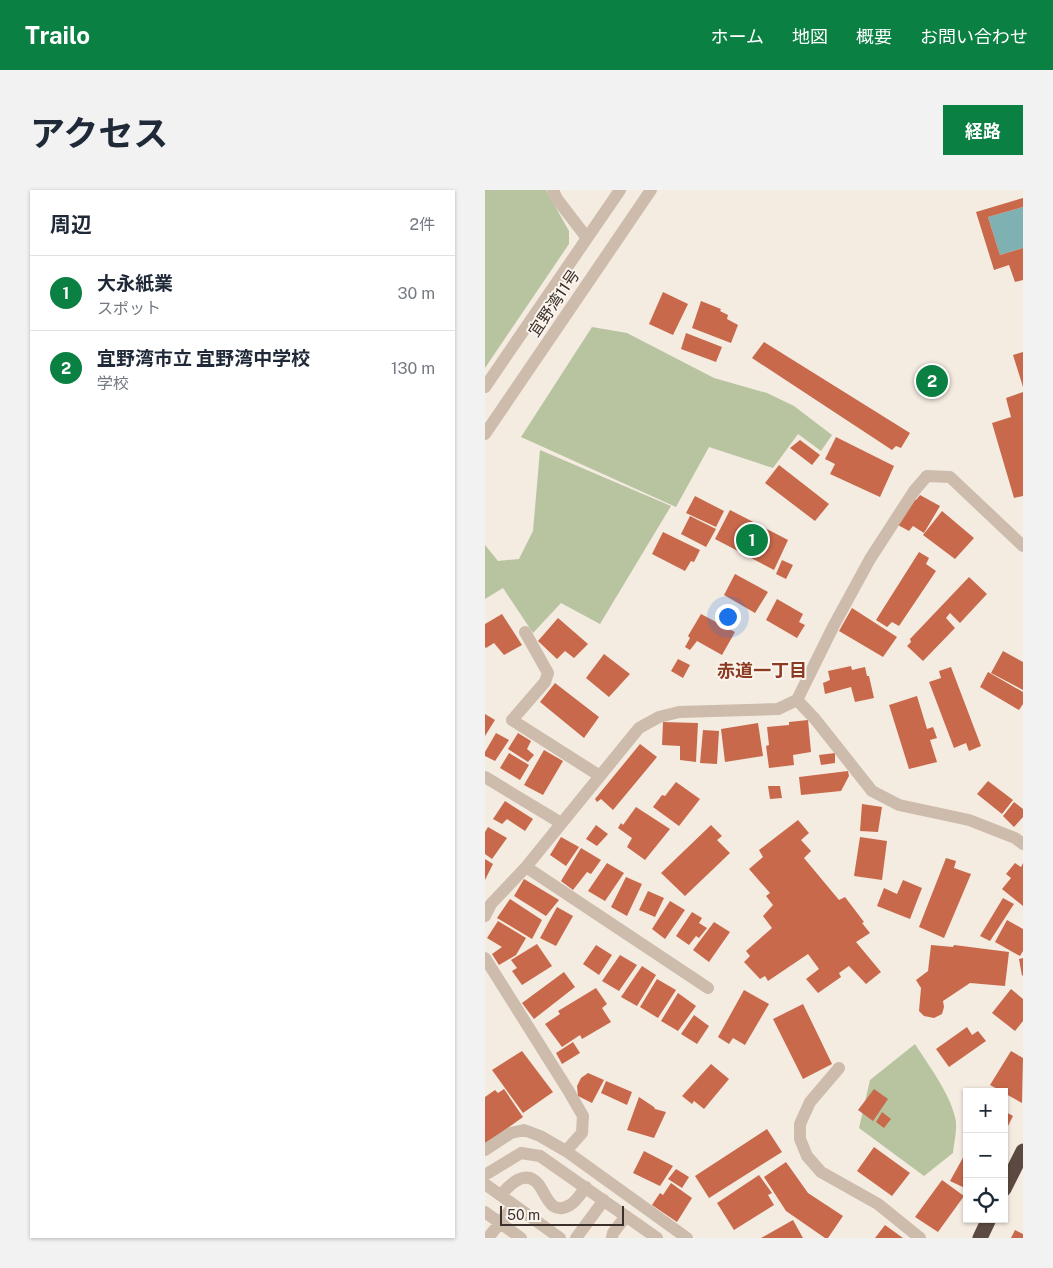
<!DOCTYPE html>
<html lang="ja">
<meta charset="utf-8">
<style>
:root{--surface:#fff;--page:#f2f2f3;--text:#1f2937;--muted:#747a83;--line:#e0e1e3;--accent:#0b8043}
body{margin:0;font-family:"Public Sans","Noto Sans JP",sans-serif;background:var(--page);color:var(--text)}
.controls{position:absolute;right:15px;bottom:15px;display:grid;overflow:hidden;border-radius:0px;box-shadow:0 1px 4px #0004}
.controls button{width:45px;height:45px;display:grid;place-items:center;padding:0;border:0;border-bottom:1px solid var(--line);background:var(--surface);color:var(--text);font:25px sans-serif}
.scale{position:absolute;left:15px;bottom:12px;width:124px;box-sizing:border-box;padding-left:5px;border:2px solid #3b302b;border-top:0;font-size:14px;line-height:18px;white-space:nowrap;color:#3b302b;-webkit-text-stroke:4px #fbf5ee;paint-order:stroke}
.you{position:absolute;left:242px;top:426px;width:18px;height:18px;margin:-12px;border:4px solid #fff;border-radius:50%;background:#1a73e8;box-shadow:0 0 0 8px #1a73e833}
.badge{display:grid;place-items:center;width:32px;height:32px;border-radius:50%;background:var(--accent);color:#fff;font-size:16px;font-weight:700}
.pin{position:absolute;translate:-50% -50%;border:2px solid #fff;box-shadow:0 1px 5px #0006}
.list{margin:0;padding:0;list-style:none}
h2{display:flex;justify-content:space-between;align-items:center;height:65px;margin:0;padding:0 20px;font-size:21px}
h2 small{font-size:16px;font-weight:400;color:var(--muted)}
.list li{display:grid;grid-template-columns:32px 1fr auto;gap:15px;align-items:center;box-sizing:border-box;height:75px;padding:0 20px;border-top:1px solid var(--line)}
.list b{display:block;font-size:19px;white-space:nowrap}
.list p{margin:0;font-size:16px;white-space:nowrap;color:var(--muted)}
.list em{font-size:16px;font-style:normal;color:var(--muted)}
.icon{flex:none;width:28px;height:28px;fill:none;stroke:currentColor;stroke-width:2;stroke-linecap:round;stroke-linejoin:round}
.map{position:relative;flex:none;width:538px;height:1048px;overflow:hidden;border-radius:0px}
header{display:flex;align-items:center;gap:30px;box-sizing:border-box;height:70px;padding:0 25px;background:var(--accent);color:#fff}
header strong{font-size:24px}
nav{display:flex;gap:28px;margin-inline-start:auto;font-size:18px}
.intro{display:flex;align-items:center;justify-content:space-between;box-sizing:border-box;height:120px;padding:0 30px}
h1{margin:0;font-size:35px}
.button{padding:12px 22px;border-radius:0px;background:var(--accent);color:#fff;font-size:18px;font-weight:700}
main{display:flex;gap:30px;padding:0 30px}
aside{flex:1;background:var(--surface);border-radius:0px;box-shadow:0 1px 4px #0004}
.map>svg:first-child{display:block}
.green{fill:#b8c4a0}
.water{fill:#7fb0b2}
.building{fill:#c8694b}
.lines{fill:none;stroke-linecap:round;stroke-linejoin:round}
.minor{stroke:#cdbbac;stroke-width:12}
.highway{stroke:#5c4a42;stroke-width:15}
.labels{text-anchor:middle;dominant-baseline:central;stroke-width:4;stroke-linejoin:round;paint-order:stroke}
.street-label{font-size:16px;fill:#3b302b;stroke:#fbf5ee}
.neighbourhood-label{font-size:18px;font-weight:bold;fill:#8c3b22;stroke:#fbf5ee}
</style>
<header>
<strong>Trailo</strong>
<nav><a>ホーム</a><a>地図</a><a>概要</a><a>お問い合わせ</a></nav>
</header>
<div class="intro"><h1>アクセス</h1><a class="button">経路</a></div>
<main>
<aside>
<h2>周辺<small>2件</small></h2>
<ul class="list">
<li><span class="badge">1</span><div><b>大永紙業</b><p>スポット</p></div><em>30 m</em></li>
<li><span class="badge">2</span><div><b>宜野湾市立 宜野湾中学校</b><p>学校</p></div><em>130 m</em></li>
</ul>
</aside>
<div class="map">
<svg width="538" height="1048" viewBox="0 0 538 1048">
<rect width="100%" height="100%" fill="#f4ebe1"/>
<!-- green -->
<path class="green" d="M0,0H61L84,41V54L0,178Z
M107,137L142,143L229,188L282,203L309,216L347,245L336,261L313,244L288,278L224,257L191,317L36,247Z
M55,260L186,316L115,434L76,413L48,443L18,398L0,409V355L13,371L34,369L48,341Z
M430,854C444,876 464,902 470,927C473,938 469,952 468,963L439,986L374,938L385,890Z"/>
<!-- water -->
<path class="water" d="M538,17V58L515,65L503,27Z"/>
<!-- building -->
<path class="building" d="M538,8V17L503,27L515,65L538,58V90L530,92L524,75L509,80L491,22Z
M178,102L203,114L188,145L164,134Z
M216,111L236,119L235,121L243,125L242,129L253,135L246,153L207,138Z
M201,143L237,157L231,172L196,159Z
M279,152L425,243L416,258L411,256L407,260L267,168Z
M538,162V197L528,165Z
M538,202V306L529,308L507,233L526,227L521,208Z
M351,247L409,276L395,307L345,284L350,274L340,269Z
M315,250L335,265L327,275L305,258Z
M294,275L344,314L330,331L280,293Z
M435,305L455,316L439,343L428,336L424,341L413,335L429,309L431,310Z
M210,306L239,321L231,337L201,323Z
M245,320L303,350L289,380L230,349Z
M457,321L489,348L470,369L438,345Z
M205,326L231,339L221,357L196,344Z
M178,342L215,360L209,372L206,371L200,381L167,364Z
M434,362L444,368L441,374L451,381L414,436L407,432L402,437L391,430Z
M297,370L308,375L301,389L291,384Z
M250,384L283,402L270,423L239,405Z
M484,387L502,404L475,433L465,423L461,428L470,438L438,471L422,456L426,452L425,449Z
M292,409L318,424L314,432L320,435L312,448L281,430Z
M367,418L412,447L398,467L354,441Z
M17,424L37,455L19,465L9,453L1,458L0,457V434Z
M216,424L250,442L237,465L212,451L205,460L200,457L205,448L203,446Z
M73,428L103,454L89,468L80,461L72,469L53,451Z
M518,461L538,472V500L506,483Z
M119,464L145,484L124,507L101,488Z
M193,469L205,475L198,488L186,481Z
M366,476L367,480L380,477L382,486H384L389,508L370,512L366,497L340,504L338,493L345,490L343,481Z
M466,477L496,556L484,561L481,553L469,558L444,492L456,488L454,481Z
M503,482L538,502V514L534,520L495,497Z
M70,493L114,527L99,548L55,512Z
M432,506L442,539L448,537L452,548L445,550L452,572L424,579L404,515Z
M0,524L10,530L0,546Z
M323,530L326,562L308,565L309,575L284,578L281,556L284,555L282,537L304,535V532Z
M178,532L213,533L211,572L195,570V556L177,555Z
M273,533L278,566L240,572L236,539Z
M218,540L234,541L232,574L215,573Z
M11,543L24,550L10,571L0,566V562Z
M33,543L46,551L42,559L49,565L43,572L23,559Z
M155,554L172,567L128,620L116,609L112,612L110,609Z
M59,560L78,571L58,605L39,595Z
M24,563L44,575L35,590L15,578Z
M350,563V573L336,575L334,565Z
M363,581L364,586L356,601L316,605L314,587Z
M503,591L528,610L517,624L492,604Z
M191,592L215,609L194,636L168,617L177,605L180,606Z
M283,596H295L297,608L285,609Z
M20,611L48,629L40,641L22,629L17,634L8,629Z
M529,612L538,619V627L529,637L518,626Z
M377,614L397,617L393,642L375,641Z
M151,617L185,639L160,670L142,657L147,648L133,638L136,633L138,635Z
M313,630L324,643L316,650L326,661L319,668L354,710L360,707L379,732L377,733L385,743L371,752L396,782L381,794L364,776L354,783L356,787L333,803L321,789L334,779L323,764L283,791L280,786L275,789L259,772L265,766L261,761L287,738L278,726L288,715L281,706L285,703L264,679L278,667L274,660Z
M111,635L123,644L112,656L101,649Z
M226,635L237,646L232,650L245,663L200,706L176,683Z
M3,637L22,648L7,669L0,664V642Z
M76,647L94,657L81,676L65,665Z
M375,647L402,651L397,690L369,686Z
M96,658L116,670L106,684L102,682L88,700L76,691Z
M461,668L471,671L469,678L486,684L459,748L434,737Z
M0,669L8,674L0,690Z
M122,673L139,683L120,711L103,701Z
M530,673L536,677L538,673V716L517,699L526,688L521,684Z
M141,687L157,694L142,726L126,717Z
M39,689L74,710L61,726L29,706Z
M418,690L437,698L425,729L392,716L399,698L412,704Z
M163,701L179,708L170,727L154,720Z
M518,708L529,714L505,751L495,746Z
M25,709L57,730L47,749L12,728Z
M185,711L200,720L180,749L167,739Z
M72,717L88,726L71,756L55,748Z
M207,722L217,728L214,733L222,738L214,748L211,746L204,755L191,746Z
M522,730L538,739V761L535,766L510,752Z
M13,731L41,748L31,765L14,775L7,764L17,757L2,748Z
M229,732L245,742L224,772L208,760Z
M52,754L67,776L37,795L27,781L32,778L26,770Z
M111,755L127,765L114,785L98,774Z
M446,755L468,757L469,755L524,762L520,796L485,793L458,811L459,817L457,824L449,828L439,826L434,821L436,798L431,790L443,781Z
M135,765L152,775L134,801L117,791Z
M538,768V785L537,786L534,769Z
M157,776L171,785L152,816L136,807Z
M79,782L90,797L49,829L37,813Z
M172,789L191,800L173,828L155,817Z
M111,798L122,814L117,818L126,832L97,849L95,845L77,857L60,834L75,824L73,821Z
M526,799L538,809V831L530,841L507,823Z
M259,800L284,814L260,855L248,848L244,854L233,847Z
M193,803L211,816L193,841L176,831Z
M318,814L347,874L318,889L288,829Z
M209,825L224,836L212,854L196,844Z
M482,837L487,845L493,841L501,851L464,877L451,859Z
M88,852L95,863L77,874L71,863Z
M37,861L68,902L38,923L7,880Z
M526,861L538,868L537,913L505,895Z
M226,874L244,889L219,919L209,911L207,914L197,906Z
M103,883L119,890L107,913L93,906L92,896L96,888Z
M121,891L147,902L142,915L116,903Z
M19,899L38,927L0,954V907L10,900L13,903Z
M389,899L403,909L388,931L373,920Z
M154,907L169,917L170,919L181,922L169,948L142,940Z
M519,921L528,926L519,944Z
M397,922L406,929L399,938L391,932Z
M282,939L297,962L224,1008L210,986Z
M389,957L425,983L407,1006L372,981Z
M159,961L188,976L175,996L148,983Z
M480,964L482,965V999L465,991Z
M301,972L323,1003L358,1026L343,1048H340L301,1021L279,987Z
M191,979L204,987L197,998L183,989Z
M274,985L287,1003L283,1005L289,1015L249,1040L232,1013Z
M457,990L479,1006L453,1042L430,1027Z
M186,993L207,1008L192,1032L167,1015L175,1003L178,1005Z
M308,1030L318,1048H276Z
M400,1035L418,1048H390Z
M530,1040L538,1044V1048H526Z"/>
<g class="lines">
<!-- minor -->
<path class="minor" d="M68,0L72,9L102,48
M0,197L135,0
M0,244L166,0
M40,442L63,483L60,492L27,530L115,586
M312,510L330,529L387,601L414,615L484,630L530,648L538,654
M0,587L76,633
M41,677L223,798
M0,726L6,714L41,677L154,538L174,527L194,522L293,519L312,510L349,435L385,369L429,301L442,286L465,287L538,356
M0,768L83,900L98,926L97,943L81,961
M354,878L325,912L315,934V949L322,966L336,982L393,1014L435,1048
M0,960L26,943L39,940L55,946L81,961L202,1048
M0,985L36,963L55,966L172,1048
M0,994L75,1048
M16,1005C25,994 41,978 54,995C62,1006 66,1026 85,1015C91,1012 96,1003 101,997
M0,1022L36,1048
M3,1048L29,1015
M91,1048L119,1010
M127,1048L128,1043L141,1026"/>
<!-- highway -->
<path class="highway" d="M519,999L538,961
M495,1048L504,1029"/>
</g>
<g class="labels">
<!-- street labels -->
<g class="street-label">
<text transform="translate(69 113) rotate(-56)">宜野湾11号</text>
</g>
<!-- neighbourhood labels -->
<g class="neighbourhood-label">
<text x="277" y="480">赤道一丁目</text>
</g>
</g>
</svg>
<div class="controls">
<button>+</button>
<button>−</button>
<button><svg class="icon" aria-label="locate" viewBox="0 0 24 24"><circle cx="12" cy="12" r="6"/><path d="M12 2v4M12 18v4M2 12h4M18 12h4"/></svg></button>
</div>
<div class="scale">50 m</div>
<div class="you"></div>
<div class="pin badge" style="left:267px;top:350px">1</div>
<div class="pin badge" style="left:447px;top:191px">2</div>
</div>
</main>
